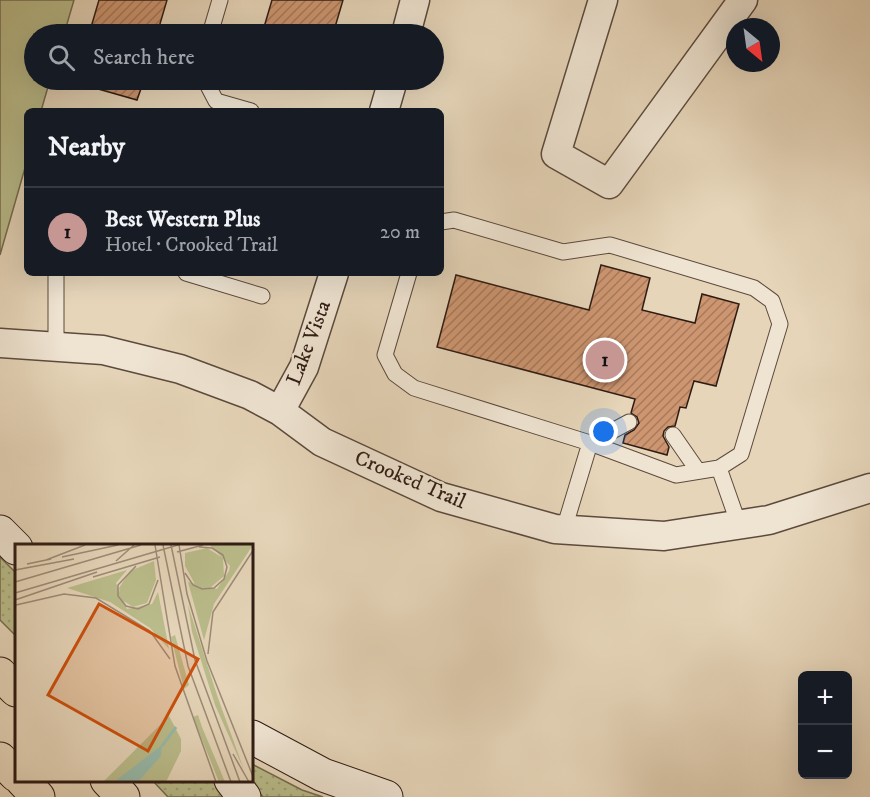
<!DOCTYPE html>
<meta charset="utf-8">
<style>
:root{--surface:#171b24;--page:#242831;--text:#f1f3f6;--muted:#9ea1a6;--line:#363941;--accent:#c59692}
body{margin:0;font-family:"IM FELL DW Pica",serif;background:var(--page);color:var(--text)}
.controls{position:absolute;right:18px;bottom:18px;display:grid;overflow:hidden;border-radius:9px;box-shadow:0 6px 24px #0002}
.controls button{width:54px;height:54px;display:grid;place-items:center;padding:0;border:0;border-bottom:2px solid var(--line);background:var(--surface);color:var(--text);font:30px sans-serif}
.compass{position:absolute;left:726px;top:18px;width:54px;height:54px;border-radius:50%;background:var(--surface);box-shadow:0 6px 24px #0002;rotate:151deg}
.you{position:absolute;left:604px;top:432px;width:21px;height:21px;margin:-15px;border:4px solid #fff;border-radius:50%;background:#1a73e8;box-shadow:0 0 0 9px #1a73e833}
.badge{display:grid;place-items:center;width:39px;height:39px;border-radius:50%;background:var(--accent);color:#111;font-size:20px;font-weight:700}
.pin{position:absolute;translate:-50% -50%;border:3px solid #fff;box-shadow:0 2px 6px #0006}
.list{margin:0;padding:0;list-style:none}
h2{display:flex;justify-content:space-between;align-items:center;height:78px;margin:0;padding:0 24px;font-size:26px}
h2 small{font-size:20px;font-weight:400;color:var(--muted)}
.list li{display:grid;grid-template-columns:39px 1fr auto;gap:18px;align-items:center;box-sizing:border-box;height:90px;padding:0 24px;border-top:2px solid var(--line)}
.list b{display:block;font-size:22px;white-space:nowrap}
.list p{margin:0;font-size:20px;white-space:nowrap;color:var(--muted)}
.list em{font-size:20px;font-style:normal;color:var(--muted)}
.icon{flex:none;width:33px;height:33px;fill:none;stroke:currentColor;stroke-width:2;stroke-linecap:round;stroke-linejoin:round}
.map{position:relative;flex:none;width:870px;height:797px;overflow:hidden}
.search{position:absolute;background:var(--surface);box-shadow:0 6px 24px #0002;left:24px;top:24px;width:420px;height:66px;display:flex;align-items:center;gap:15px;box-sizing:border-box;padding:0 21px;border-radius:33px;color:var(--muted);font-size:22px}
.panel{position:absolute;background:var(--surface);box-shadow:0 6px 24px #0002;left:24px;top:108px;width:420px;height:168px;border-radius:9px}
.map>svg:first-child{display:block}
.grass{fill:url(#grass-dots);stroke:#746c50;stroke-width:1.5}
.park{fill:#babc8b;stroke:#746c50;stroke-width:1.5}
.building{fill:url(#building-hatch);stroke:#2e1c14;stroke-width:1.5}
.lines{fill:none;stroke-linecap:round;stroke-linejoin:round}
.service-casing{stroke:#5c4a3d;stroke-width:17}
.minor-casing{stroke:#5c4a3d;stroke-width:31}
.secondary-casing{stroke:#2e1c14;stroke-width:35}
.motorway-casing{stroke:#2e1c14;stroke-width:35}
.service{stroke:#efe4d2;stroke-width:15}
.minor{stroke:#efe4d2;stroke-width:28}
.secondary{stroke:#efe4d2;stroke-width:33}
.motorway{stroke:#e6d5b9;stroke-width:33}
.labels{text-anchor:middle;dominant-baseline:central;stroke-width:5;stroke-linejoin:round;paint-order:stroke}
.street-label{font-size:21px;fill:#2e1c14;stroke:#efe4d2}
.inset-river{fill:none;stroke:#97b9a9;stroke-width:3}
.inset-road{fill:none;stroke:#9c8b77;stroke-width:1.5}
.view{fill:#cc500d;fill-opacity:0.15;stroke:#cc500d;stroke-width:3}
.inset-edge{fill:none;stroke:#2e1c14;stroke-width:3}
</style>
<div class="map">
<svg width="870" height="797" viewBox="0 0 870 797">
<defs>
<pattern id="grass-dots" width="8" height="8" patternUnits="userSpaceOnUse" patternTransform="scale(1.5)"><rect width="8" height="8" fill="#babc8b"/><path d="M2 2h.1M6 6h.1" fill="none" stroke="#a0a177" stroke-width="1.8" stroke-linecap="round"/></pattern>
<pattern id="building-hatch" width="6" height="6" patternUnits="userSpaceOnUse" patternTransform="scale(1.5)"><rect width="6" height="6" fill="#cd9671"/><path d="M-1 1l2-2M0 6l6-6M5 7l2-2" fill="none" stroke="#a77a5c"/></pattern>
</defs>
<rect width="100%" height="100%" fill="#e6d5b9"/>
<filter id="stains"><feTurbulence type="fractalNoise" baseFrequency=".00333" numOctaves="4"/><feColorMatrix values="0 0 0 0 .2 0 0 0 0 .09 0 0 0 0 .02 0 0 0 .5 -.17"/></filter>
<radialGradient id="worn" r=".72"><stop offset=".6" stop-color="#630" stop-opacity="0"/><stop offset="1" stop-color="#630" stop-opacity=".3"/></radialGradient>
<!-- grass -->
<path class="grass" d="M0,557L16,573V636L0,620Z
M252,764L302,790L323,797H263L250,781L252,780Z
M153,781H213L226,797H168Z"/>
<!-- park -->
<path class="park" d="M0,0H74L64,34H34V80H50L41,111H27V161L0,255Z"/>
<!-- building -->
<path class="building" d="M99,0H167L157,34H89Z
M272,0H343L333,34H262Z
M85,80H144L137,100L84,85Z
M601,265L650,278L642,310L695,323L702,294L739,304L716,386L694,381L686,408L680,407L675,426L668,427L664,431L663,436L669,447L667,455L623,443L625,435L634,430L639,423L637,417L631,413L635,399L437,347L456,275L589,310Z"/>
<g class="lines">
<defs>
<path id="service" d="M210,34L220,0
M205,80L216,101L251,111
M56,273V347
M186,273L262,296
M409,273L385,355L395,374L414,388L590,443L676,475L719,468L741,454L780,324L772,301L754,288L610,245L563,252L454,220L441,222
M673,435L698,471
M719,468L739,525
M564,529L590,443L629,422"/>
<path id="minor" d="M603,0L556,154L609,184L743,0
M406,34L415,0
M384,111L393,80
M0,343L103,350L180,369L250,395L280,411L322,442L441,497L555,529L664,536L769,520L870,488
M280,411L304,367L334,273"/>
<path id="secondary" d="M0,532L16,548
M252,737L323,775L386,797
M231,780L244,797"/>
<path id="motorway" d="M0,674L16,690
M0,759L16,775
M22,780L38,797
M107,780L123,797"/>
</defs>
<!-- service casing -->
<use href="#service" class="service-casing"/>
<!-- minor casing -->
<use href="#minor" class="minor-casing"/>
<!-- secondary casing -->
<use href="#secondary" class="secondary-casing"/>
<!-- motorway casing -->
<use href="#motorway" class="motorway-casing"/>
<!-- service -->
<use href="#service" class="service"/>
<!-- minor -->
<use href="#minor" class="minor"/>
<!-- secondary -->
<use href="#secondary" class="secondary"/>
<!-- motorway -->
<use href="#motorway" class="motorway"/>
</g>
<g class="labels">
<!-- street labels -->
<g class="street-label">
<text transform="translate(309 343) rotate(-69)">Lake Vista</text>
<text transform="translate(410 480) rotate(23)">Crooked Trail</text>
</g>
</g>
<!-- overview -->
<g transform="translate(15 544)">
<rect width="238" height="238" fill="#e6d5b9"/>
<path d="M195,1H238L199,60L189,96L173,38L202,45L214,27L215,22ZM192,4L208,14L209,32L195,44L180,40L170,22V9ZM139,17L141,36L132,59L118,63L107,56L104,44L115,27ZM112,26L101,39L112,65L137,60L143,48L154,105L135,84L95,58L52,44ZM173,61L203,154L229,226L200,161L177,88ZM160,91L174,141L169,145L156,93ZM183,171L187,183L210,238H204L178,173Z" fill="#babc8b"/>
<path d="M154,172L166,195V207L151,238H88Z" fill="#babc8b"/>
<path d="M147,201L146,212L123,238H99Z" fill="#97b9a9"/>
<path class="inset-river" d="M147,202L161,183"/>
<path class="inset-road" d="M140,1L160,122L201,238M148,1L173,122L216,238M156,1L180,116L225,238M164,1L172,50L192,117L239,235M162,8L188,1M47,13L103,1M31,16L70,1M101,17L119,1M12,20L36,15M121,22L103,41V52L111,62L123,65L134,60L143,36M0,26L59,15M170,29L178,41L187,45L199,44L209,35L212,23L208,11L197,4L184,3M78,33L145,13M0,38L126,1M0,49L163,1M0,56L82,28M1,61L49,50L81,54L135,87L155,115M193,110L198,68L239,5M218,210L234,238"/>
<path class="view" d="M84,60L183,115L133,207L33,151Z"/>
<rect width="238" height="238" class="inset-edge"/>
</g>
<rect width="100%" height="100%" filter="url(#stains)"/>
<rect width="100%" height="100%" fill="url(#worn)"/>
</svg>
<div class="controls">
<button>+</button>
<button>−</button>
</div>
<svg class="compass" viewBox="-18 -18 36 36"><path d="M0-13l5 13h-10z" fill="#e53935"/><path d="M0 13l5-13h-10z" fill="#9ea1a6"/></svg>
<div class="you"></div>
<div class="pin badge" style="left:605px;top:360px">1</div>
<div class="search"><svg class="icon" aria-label="search" viewBox="0 0 24 24"><circle cx="10" cy="10" r="6"/><path d="M15 15l6 6"/></svg>Search here</div>
<section class="panel">
<h2>Nearby<small></small></h2>
<ul class="list">
<li><span class="badge">1</span><div><b>Best Western Plus</b><p>Hotel · Crooked Trail</p></div><em>20 m</em></li>
</ul>
</section>
</div>
